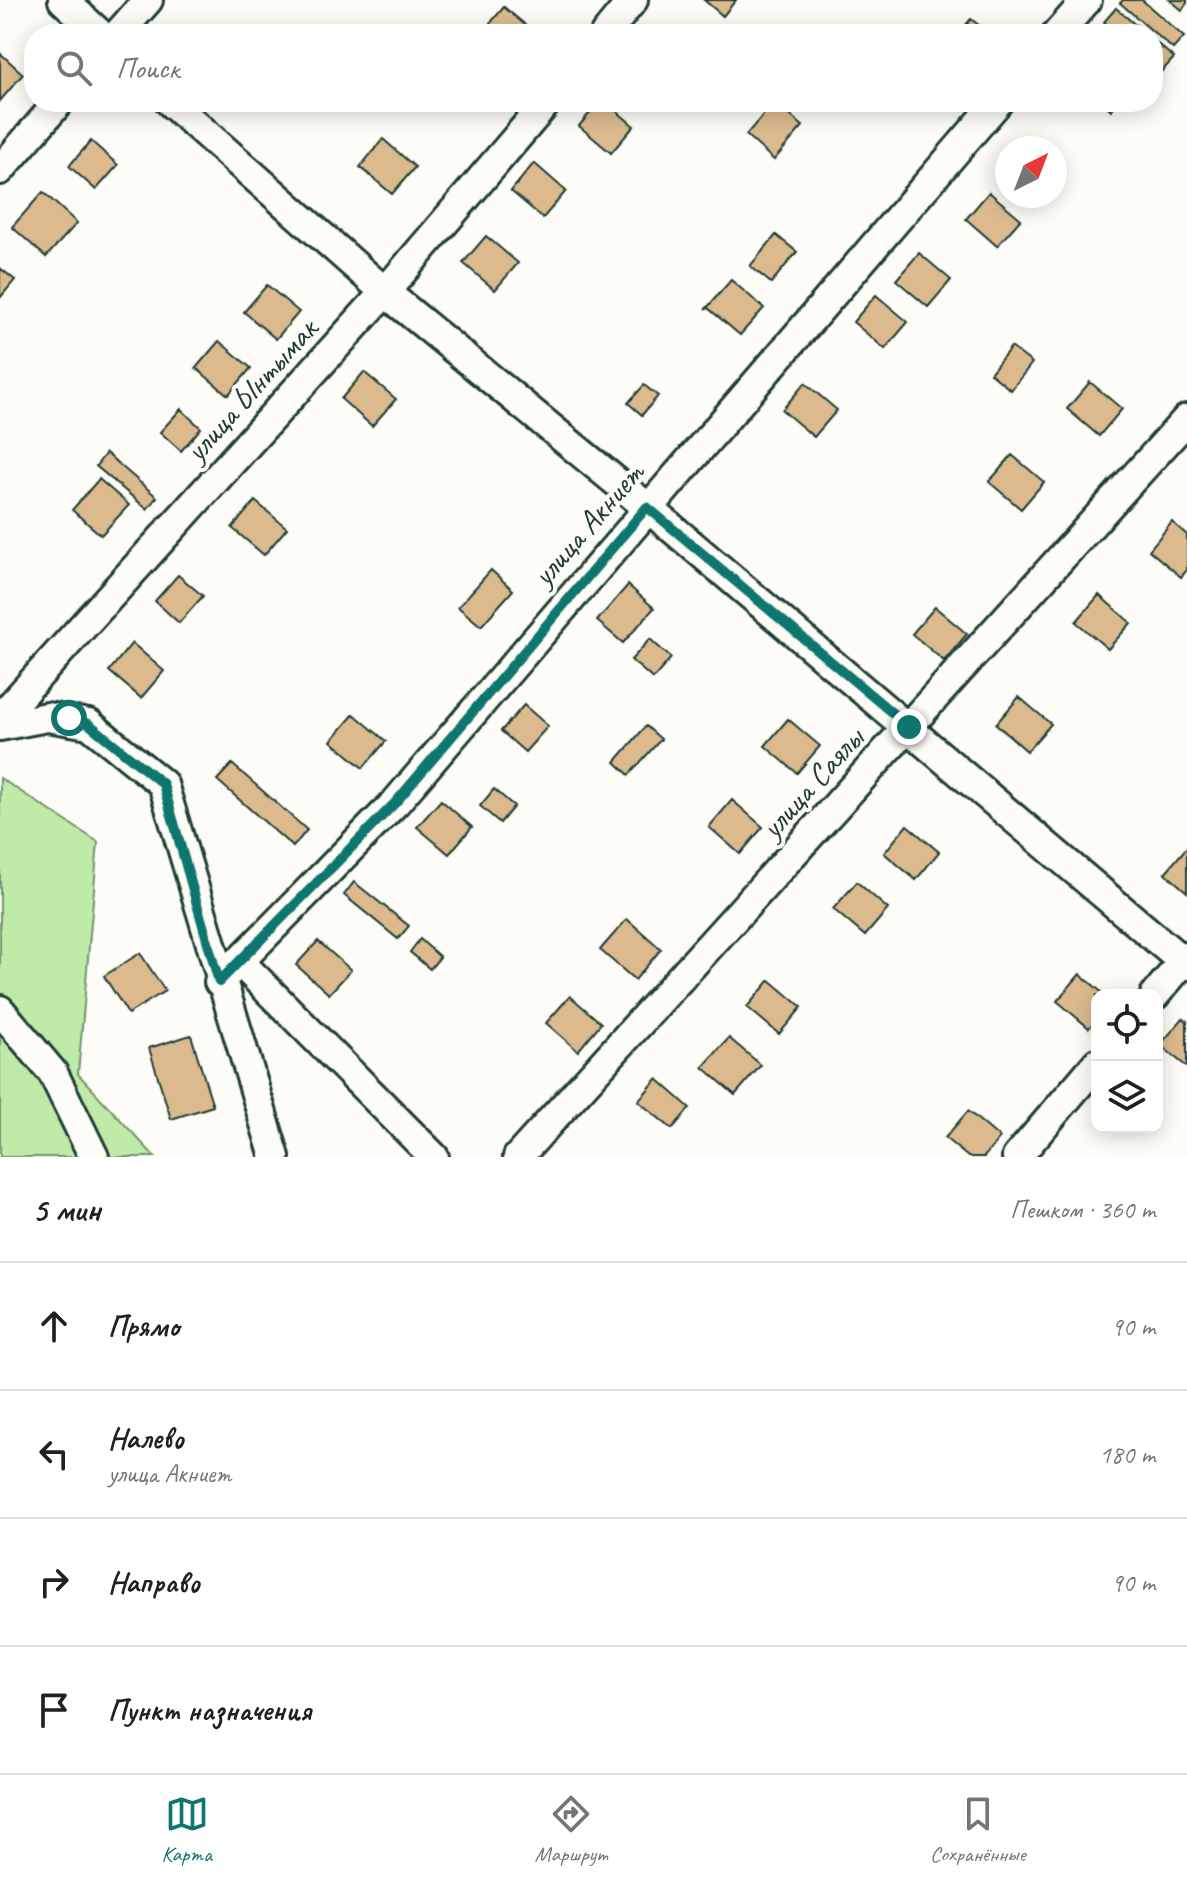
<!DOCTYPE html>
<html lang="ru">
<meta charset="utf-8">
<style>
:root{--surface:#fff;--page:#f6f6f6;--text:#202124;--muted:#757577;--line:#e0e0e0;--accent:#0f766e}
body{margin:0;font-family:Caveat,sans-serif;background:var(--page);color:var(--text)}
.controls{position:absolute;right:24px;bottom:24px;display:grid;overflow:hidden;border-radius:16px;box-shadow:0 4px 20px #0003}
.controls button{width:72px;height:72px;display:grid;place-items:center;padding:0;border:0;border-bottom:2px solid var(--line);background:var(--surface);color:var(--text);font:40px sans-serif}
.compass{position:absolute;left:995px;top:136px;width:72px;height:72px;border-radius:50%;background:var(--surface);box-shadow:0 4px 20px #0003;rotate:42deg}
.stop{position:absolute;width:24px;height:24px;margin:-18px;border:6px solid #0f766e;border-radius:50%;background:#fff}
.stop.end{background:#0f766e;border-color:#fff;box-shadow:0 2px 8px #0008}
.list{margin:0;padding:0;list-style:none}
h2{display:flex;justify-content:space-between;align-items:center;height:104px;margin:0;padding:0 32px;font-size:34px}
h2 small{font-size:26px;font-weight:400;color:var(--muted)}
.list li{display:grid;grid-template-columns:52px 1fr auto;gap:24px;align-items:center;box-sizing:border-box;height:128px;padding:0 32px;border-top:2px solid var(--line)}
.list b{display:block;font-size:30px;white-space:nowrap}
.list p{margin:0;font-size:26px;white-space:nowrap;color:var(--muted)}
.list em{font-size:26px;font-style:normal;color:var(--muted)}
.icon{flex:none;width:44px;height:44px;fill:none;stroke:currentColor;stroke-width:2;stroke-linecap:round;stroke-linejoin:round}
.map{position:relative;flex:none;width:1187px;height:1157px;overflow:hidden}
.search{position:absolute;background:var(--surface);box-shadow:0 4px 20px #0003;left:24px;right:24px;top:24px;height:88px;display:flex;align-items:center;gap:20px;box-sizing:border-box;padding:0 28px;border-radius:32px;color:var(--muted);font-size:30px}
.sheet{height:616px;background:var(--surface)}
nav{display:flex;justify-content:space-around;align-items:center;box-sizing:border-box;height:112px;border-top:2px solid var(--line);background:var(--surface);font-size:22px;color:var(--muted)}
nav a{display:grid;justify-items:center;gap:4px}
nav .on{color:var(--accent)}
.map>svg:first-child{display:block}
.green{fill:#c0eaa7;stroke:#70946e;stroke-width:2}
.building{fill:#dcba8e;stroke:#1f3d34;stroke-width:2}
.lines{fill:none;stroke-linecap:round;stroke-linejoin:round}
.minor-casing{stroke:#1f3d34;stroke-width:34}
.minor{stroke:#fdfcf7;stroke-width:28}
.route{stroke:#0f766e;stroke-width:10}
.labels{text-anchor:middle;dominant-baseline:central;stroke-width:8;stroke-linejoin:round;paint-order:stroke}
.street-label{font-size:32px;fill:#1f3d34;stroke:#fdfcf7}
</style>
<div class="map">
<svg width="1187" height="1157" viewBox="0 0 1187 1157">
<rect width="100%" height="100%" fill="#fdfcf7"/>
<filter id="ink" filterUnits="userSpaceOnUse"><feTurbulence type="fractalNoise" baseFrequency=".0125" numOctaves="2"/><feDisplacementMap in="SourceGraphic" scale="16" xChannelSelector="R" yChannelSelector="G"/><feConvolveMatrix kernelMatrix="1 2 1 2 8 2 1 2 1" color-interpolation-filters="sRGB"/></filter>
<g filter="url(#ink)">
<!-- green -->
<path class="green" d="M0,778L98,842L78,1074L155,1157H0Z"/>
<!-- building -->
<path class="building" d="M704,0H736L723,16Z
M1123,0H1142L1184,37L1173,49L1120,3Z
M1170,0H1187V3L1182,10Z
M504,7L536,34H481Z
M1116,8L1146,34H1118L1104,22Z
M971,19L990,34H958Z
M1153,40L1174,58L1161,72L1153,65Z
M0,53L23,74L0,101Z
M599,102H606L634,126L611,153L579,126Z
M774,102L803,126L774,160L746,135Z
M1103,102H1118L1111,110Z
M383,139L415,167L392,194L360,167Z
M91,141L118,165L96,190L69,166Z
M534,163L566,191L543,218L511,191Z
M43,192L77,223L46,257L12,227Z
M989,192L1021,219L997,246L966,219Z
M776,235L797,252L771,283L750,266Z
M486,236L518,263L495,290L463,263Z
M919,253L951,280L928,307L896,280Z
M0,268L15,280L0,298Z
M731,280L764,308L740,335L708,308L705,310Z
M267,285L299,312L276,339L244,312Z
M876,295L908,322L885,349L853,322Z
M219,341L251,368L228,395L196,368Z
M1011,347L1032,363L1011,390L990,373Z
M364,372L396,399L372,426L341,399Z
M1090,382L1122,409L1099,436L1067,409Z
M805,383L837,410L814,437L782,410Z
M644,385L658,396L642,415L628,403Z
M181,409L201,428L181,451L160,432Z
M106,453L157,497L147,509L96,466Z
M1012,455L1044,482L1021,509L989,482Z
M99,479L129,505L101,535L72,510Z
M255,501L287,528L264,555L232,528Z
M1172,522L1187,535V570L1181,577L1149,550Z
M491,570L513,590L481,626L458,607Z
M178,575L203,596L179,623L155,601Z
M628,585L654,608L623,643L597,621Z
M1099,595L1131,623L1108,649L1076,622Z
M935,607L967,634L944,661L912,634Z
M650,639L671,658L653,679L631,660Z
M132,643L164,671L141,698L109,671Z
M1019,697L1051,724L1027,751L996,724Z
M524,705L548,726L525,752L501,731Z
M354,714L386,741L363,768L331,741Z
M788,719L820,746L797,773L765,746Z
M646,726L661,739L629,775L615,762Z
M232,764L307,830L293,847L217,780Z
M494,789L514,806L500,823L480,806Z
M441,800L472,827L449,854L417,827Z
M732,800L763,827L740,854L709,827Z
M907,825L939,852L916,880L884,853Z
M1187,847V892L1165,873Z
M354,882L409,926L398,939L344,895Z
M857,882L888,909L865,936L833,909Z
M627,919L661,949L635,980L600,950Z
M420,939L440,957L430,969L410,952Z
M318,941L351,970L329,994L296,965Z
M140,953L165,991L128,1014L104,976Z
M1080,974L1105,995H1097V1018L1089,1028L1057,1001Z
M770,980L802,1007L779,1034L747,1007Z
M570,996L601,1023L578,1051L546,1023Z
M1183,1018L1187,1021V1067L1160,1045Z
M191,1035L213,1106L171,1119L149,1048Z
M729,1038L761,1065L735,1095L703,1067Z
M657,1079L690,1108L672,1129L638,1101Z
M968,1111L1000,1138L984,1157H968L945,1138Z"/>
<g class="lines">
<defs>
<path id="minor" d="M63,0L100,34
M118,34L148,0
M605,34L633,0
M1057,34L1087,0
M170,102L385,292L647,507L1187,965
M0,170L59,102
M0,718L385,292L547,102
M0,726L47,717L89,724L163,784L275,1157
M239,961L434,1157
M219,982L396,802L998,102
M1155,995L1187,957
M0,1010L53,1073L94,1157
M518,1157L1187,419
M1017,1157L1097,1063"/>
</defs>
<!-- minor casing -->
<use href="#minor" class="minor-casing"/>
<!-- minor -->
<use href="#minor" class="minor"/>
</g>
</g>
<g class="lines" filter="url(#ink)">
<!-- route -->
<path class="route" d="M69,718L89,724L163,784L219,982L396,802L647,507L909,727"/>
</g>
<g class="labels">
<!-- street labels -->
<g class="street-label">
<text transform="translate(251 390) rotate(-48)">улица Ынтымак</text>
<text transform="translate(588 524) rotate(-49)">улица Акниет</text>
<text transform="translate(812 783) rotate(-48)">улица Саялы</text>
</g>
</g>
</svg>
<div class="controls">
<button><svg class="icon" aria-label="locate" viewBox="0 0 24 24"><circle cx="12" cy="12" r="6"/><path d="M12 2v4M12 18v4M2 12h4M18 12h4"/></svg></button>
<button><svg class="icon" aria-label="layers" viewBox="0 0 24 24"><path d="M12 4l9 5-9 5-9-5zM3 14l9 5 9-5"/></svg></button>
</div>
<svg class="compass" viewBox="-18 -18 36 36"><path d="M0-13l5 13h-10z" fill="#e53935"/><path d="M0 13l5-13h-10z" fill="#757577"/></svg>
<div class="stop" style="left:69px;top:718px"></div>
<div class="stop end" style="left:909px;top:727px"></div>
<div class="search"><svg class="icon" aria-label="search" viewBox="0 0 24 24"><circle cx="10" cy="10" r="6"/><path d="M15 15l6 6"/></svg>Поиск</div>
</div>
<section class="sheet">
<h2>5 мин<small>Пешком · 360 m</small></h2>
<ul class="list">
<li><svg class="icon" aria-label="ahead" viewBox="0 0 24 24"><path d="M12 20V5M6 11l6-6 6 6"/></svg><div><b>Прямо</b></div><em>90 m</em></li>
<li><svg class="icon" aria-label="left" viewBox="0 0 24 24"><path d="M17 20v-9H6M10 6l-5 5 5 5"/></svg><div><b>Налево</b><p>улица Акниет</p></div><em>180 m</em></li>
<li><svg class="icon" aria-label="right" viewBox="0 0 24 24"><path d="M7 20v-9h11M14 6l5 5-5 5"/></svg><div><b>Направо</b></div><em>90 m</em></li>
<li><svg class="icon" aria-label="arrive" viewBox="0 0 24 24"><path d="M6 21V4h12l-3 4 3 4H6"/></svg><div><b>Пункт назначения</b></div></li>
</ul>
</section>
<nav>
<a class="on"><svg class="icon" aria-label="map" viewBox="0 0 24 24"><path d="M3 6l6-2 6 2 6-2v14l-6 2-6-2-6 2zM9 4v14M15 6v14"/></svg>Карта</a>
<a><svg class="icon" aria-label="directions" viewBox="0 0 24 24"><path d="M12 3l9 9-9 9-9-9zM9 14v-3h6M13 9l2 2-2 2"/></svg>Маршрут</a>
<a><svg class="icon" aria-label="saved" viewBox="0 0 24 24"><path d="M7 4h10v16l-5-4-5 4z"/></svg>Сохранённые</a>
</nav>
